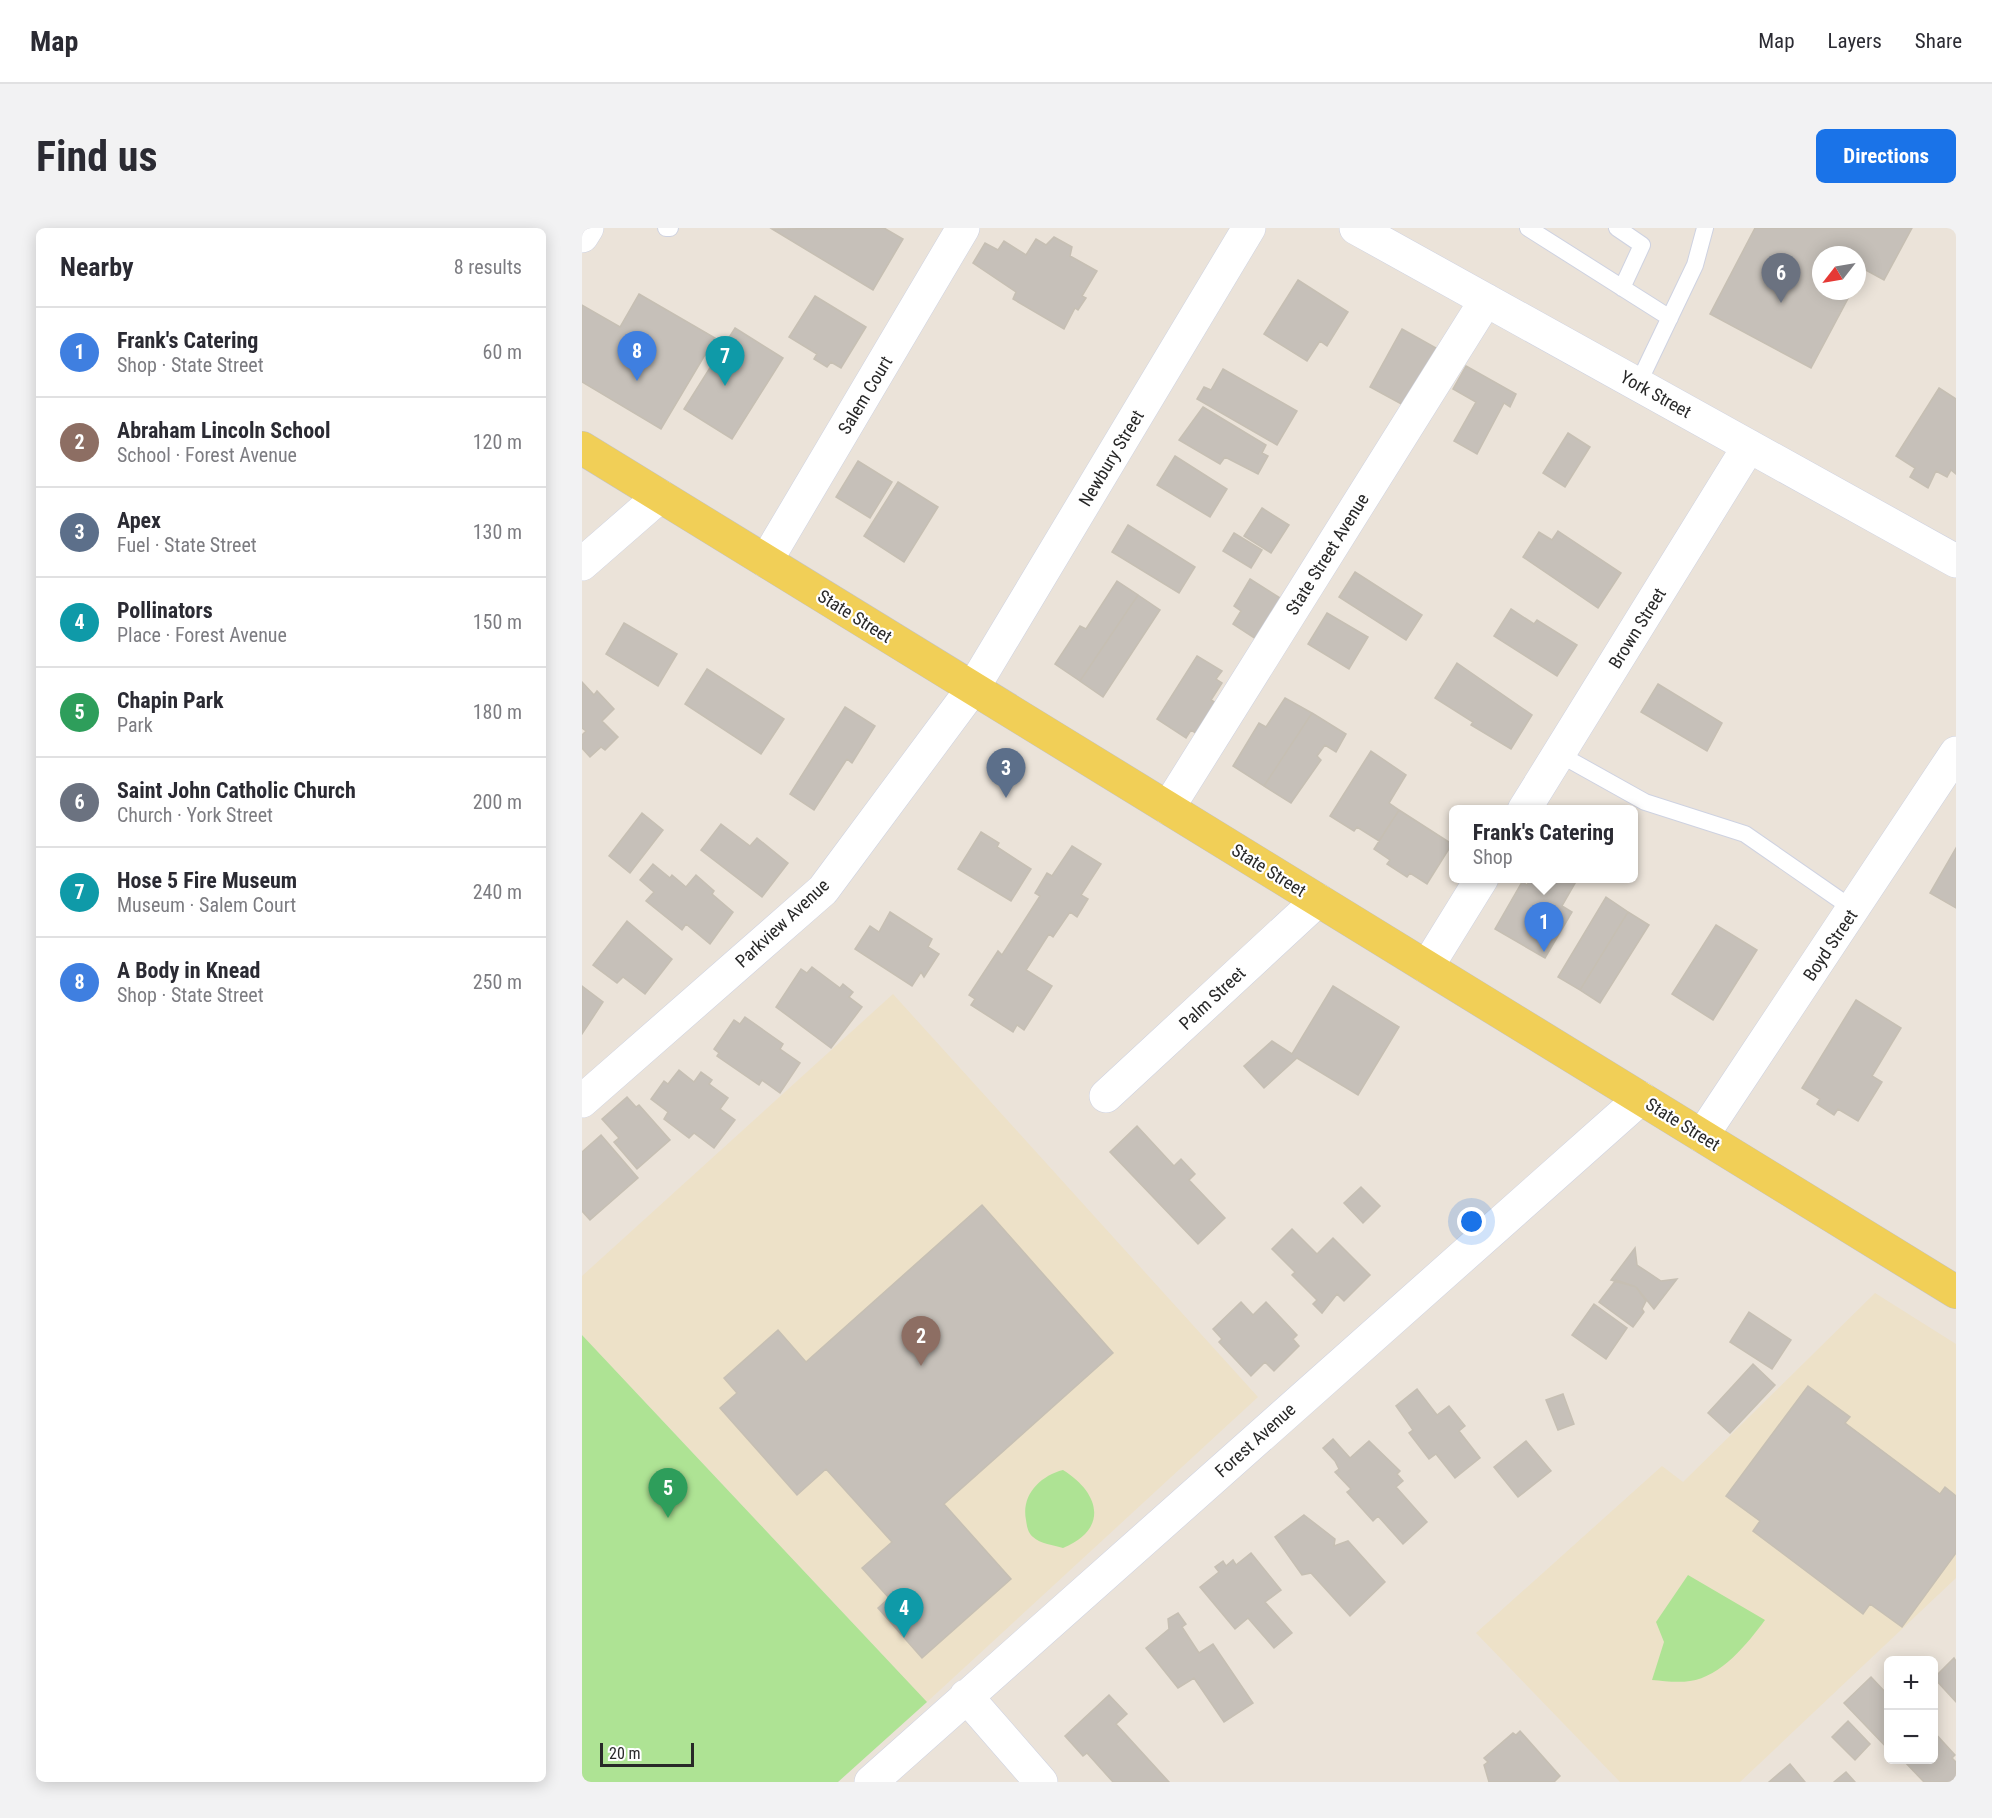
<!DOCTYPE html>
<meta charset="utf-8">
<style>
:root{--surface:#fff;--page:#f2f2f3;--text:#2b2b33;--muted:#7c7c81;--line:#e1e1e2;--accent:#1a73e8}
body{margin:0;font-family:"Roboto Condensed",sans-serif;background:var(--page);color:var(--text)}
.controls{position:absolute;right:18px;bottom:18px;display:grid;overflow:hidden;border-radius:9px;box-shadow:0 3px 15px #0003}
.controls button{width:54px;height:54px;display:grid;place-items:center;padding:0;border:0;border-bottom:2px solid var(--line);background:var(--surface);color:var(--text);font:30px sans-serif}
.compass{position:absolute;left:1230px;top:18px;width:54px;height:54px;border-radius:50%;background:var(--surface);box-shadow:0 3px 15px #0003;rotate:239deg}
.scale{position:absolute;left:18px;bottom:15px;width:94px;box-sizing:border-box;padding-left:6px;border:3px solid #282828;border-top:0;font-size:16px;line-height:21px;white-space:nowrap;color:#282828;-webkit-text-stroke:4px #fff;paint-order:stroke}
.you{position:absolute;left:890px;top:994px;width:21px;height:21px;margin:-15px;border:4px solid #fff;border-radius:50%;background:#1a73e8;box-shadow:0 0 0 9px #1a73e833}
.badge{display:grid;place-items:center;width:39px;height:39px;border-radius:50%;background:var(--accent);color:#fff;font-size:20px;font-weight:700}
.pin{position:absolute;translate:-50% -50px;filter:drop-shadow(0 2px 3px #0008)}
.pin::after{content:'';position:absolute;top:32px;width:21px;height:18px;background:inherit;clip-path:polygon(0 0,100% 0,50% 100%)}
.popup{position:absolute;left:867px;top:577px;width:189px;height:78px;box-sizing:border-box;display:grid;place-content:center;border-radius:9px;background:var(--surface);filter:drop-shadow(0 2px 4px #0005);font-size:20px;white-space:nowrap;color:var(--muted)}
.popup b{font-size:22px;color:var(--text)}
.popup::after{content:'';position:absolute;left:50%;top:100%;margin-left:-12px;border:12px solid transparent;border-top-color:var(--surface)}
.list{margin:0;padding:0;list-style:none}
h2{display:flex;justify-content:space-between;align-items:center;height:78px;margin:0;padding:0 24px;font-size:26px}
h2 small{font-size:20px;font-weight:400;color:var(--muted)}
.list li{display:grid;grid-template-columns:39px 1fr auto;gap:18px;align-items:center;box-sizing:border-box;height:90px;padding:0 24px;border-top:2px solid var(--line)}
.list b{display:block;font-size:22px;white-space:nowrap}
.list p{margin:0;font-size:20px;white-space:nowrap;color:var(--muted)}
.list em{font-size:20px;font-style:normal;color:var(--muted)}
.map{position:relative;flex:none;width:1374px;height:1554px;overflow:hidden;border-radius:9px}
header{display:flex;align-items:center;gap:36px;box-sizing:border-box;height:84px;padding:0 30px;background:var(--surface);border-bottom:2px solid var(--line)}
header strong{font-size:28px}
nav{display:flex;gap:33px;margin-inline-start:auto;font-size:21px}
.intro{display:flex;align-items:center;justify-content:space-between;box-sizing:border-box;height:144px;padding:0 36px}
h1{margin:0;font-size:42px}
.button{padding:15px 27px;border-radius:9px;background:var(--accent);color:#fff;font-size:21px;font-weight:700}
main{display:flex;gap:36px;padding:0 36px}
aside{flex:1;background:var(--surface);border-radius:9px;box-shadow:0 3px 15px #0003}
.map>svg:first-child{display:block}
.education{fill:#ede1c8}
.green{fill:#aee394}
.building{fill:#c6c0b9;stroke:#c6bfb3;stroke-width:1.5}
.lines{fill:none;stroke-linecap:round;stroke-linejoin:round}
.lane-casing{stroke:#ced2e1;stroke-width:18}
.street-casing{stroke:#ced2e1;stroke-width:34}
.primary-casing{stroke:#c3c3c3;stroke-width:34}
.lane{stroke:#fff;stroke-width:16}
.street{stroke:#fff;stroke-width:33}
.primary{stroke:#f1cf57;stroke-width:33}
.labels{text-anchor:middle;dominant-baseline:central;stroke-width:4.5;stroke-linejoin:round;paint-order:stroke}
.street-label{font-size:18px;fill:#282828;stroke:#fff}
</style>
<header>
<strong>Map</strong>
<nav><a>Map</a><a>Layers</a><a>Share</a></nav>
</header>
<div class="intro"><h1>Find us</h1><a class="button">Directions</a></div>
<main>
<aside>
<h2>Nearby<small>8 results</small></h2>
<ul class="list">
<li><span class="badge" style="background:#3f7fe0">1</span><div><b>Frank's Catering</b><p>Shop · State Street</p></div><em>60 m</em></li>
<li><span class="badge" style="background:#8d6e63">2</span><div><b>Abraham Lincoln School</b><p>School · Forest Avenue</p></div><em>120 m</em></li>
<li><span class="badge" style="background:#5c6f8a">3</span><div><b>Apex</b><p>Fuel · State Street</p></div><em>130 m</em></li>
<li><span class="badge" style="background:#0f9aa8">4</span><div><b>Pollinators</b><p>Place · Forest Avenue</p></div><em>150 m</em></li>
<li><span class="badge" style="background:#2e9e5b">5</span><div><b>Chapin Park</b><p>Park</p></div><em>180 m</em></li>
<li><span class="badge" style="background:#6b7280">6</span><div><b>Saint John Catholic Church</b><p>Church · York Street</p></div><em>200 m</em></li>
<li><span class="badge" style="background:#0f9aa8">7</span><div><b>Hose 5 Fire Museum</b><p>Museum · Salem Court</p></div><em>240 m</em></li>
<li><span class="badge" style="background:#3f7fe0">8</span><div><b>A Body in Knead</b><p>Shop · State Street</p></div><em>250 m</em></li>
</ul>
</aside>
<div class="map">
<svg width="1374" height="1554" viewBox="0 0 1374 1554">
<rect width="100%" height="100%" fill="#ebe3d9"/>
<!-- education -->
<path class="education" d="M311,766L676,1169L345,1474L0,1107V1048Z
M1293,1065L1374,1116V1350L1158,1554H1038L894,1405L1080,1238L1101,1254Z"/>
<!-- green -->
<path class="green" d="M0,1107L345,1474L256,1554H0Z
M481,1242C518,1265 527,1301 481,1320C472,1317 458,1316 451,1309C446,1305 445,1299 444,1292C439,1267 458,1248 481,1242Z
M1106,1347L1183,1392C1166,1415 1139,1449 1108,1453C1096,1455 1082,1453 1070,1452L1082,1414L1074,1394Z"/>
<!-- building -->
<path class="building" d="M302,0L321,11L291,62L190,1Z
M1173,0H1330L1302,52L1282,41L1275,54V27H1239V63H1270L1229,140L1128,86Z
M472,9L490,19L488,28L515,43L500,68L504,70L496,82L493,80L482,101L431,71L434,64L391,35L403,15L416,22L422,13L444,27L454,11L464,17Z
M716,52L766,84L745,118L738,113L725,133L682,106Z
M57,66L133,110L79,201L0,154V77L38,99Z
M233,68L284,99L259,140L249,134L245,139L232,131L235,126L207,109Z
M153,100L201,130L150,211L102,181Z
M820,101L854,120L823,178L788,159Z
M884,138L934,166L928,179L922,175L895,226L872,213L894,174L871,161Z
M641,141L715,183L695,217L615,171L622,159L629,162Z
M1357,160L1374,171V246L1369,242L1365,249L1354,243L1346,260L1328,249L1333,240L1314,228Z
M621,179L684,217L680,225L686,228L676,246L643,229L638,236L597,212Z
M986,205L1008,219L983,259L961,245Z
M593,228L645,261L628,289L575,257Z
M276,233L310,254L288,290L254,269Z
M316,254L356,279L322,334L282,308Z
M680,280L707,297L689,325L662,308Z
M546,297L613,339L597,365L530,324Z
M976,303L1039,345L1016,380L941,329L957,304L970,312Z
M652,305L680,322L669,340L641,323Z
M773,344L840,387L824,412L757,369Z
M668,351L706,375L680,415L651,396L659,383L652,378Z
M535,353L556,367L498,453L473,436L498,398L504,401Z
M556,367L578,382L521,469L498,453Z
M929,381L952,396L955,392L995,417L975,448L912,408Z
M745,385L786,409L767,441L726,416Z
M42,395L95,426L76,458L24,426Z
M615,428L640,443L634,451L640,455L629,472L643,480L622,511L609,502L604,510L575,491Z
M875,435L950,487L929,521L889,497L891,494L853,470Z
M125,441L202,491L179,526L103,476Z
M0,454L12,467L15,463L32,481L20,493L36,509L23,522L19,519L8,529L0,520V507L4,503L0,500Z
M1076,456L1140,495L1125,523L1059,484Z
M703,470L730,485L682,558L651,538L677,495L684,499Z
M263,479L293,498L270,535L265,531L232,582L208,566Z
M730,485L764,506L754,524L743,517L735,528L739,532L709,575L682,558Z
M789,523L824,547L807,575L817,582L797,613L775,599L772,603L748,588Z
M817,582L870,616L845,656L828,645L825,649L805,636L808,632L792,621Z
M60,585L81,602L48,645L27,628Z
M139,596L168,618L175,610L206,635L180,669L119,622Z
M399,604L417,615L415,619L449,641L429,673L376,641Z
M490,618L519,636L499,667L506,671L495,689L488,684L471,709L467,706L444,742L470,758L442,802L435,797L431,804L389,777L393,771L387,767L416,723L420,727L458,668L453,665L465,645L470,648Z
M1374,620V680L1348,665Z
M71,636L88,650L90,647L104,659L114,647L132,663L130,666L151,684L128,716L104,696L100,702L64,673L72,664L58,652Z
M949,650H996L980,678L990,684L963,730L913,701L940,654L945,657Z
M1024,669L1046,684L998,762L976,749Z
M308,684L350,711L346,719L357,726L342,749L339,744L330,758L273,721L288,698L297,704Z
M1046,684L1067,697L1018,775L998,762Z
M45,693L90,731L63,766L41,749L35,755L11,737Z
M1134,697L1175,722L1131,792L1090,766Z
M230,739L258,760L261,756L271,764L267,769L280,779L249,820L194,779L219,741L225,745Z
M0,758L21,774L0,806Z
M751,758L817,799L776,867L715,830L682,860L662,838L690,813L710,826Z
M1274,772L1319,800L1290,848L1300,854L1276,893L1256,881L1252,887L1235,876L1238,871L1220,860Z
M163,789L201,816L198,821L218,835L198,865L180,852L177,857L135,828L137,825L132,821L152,792L158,796Z
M97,842L112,854L119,844L130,852L127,856L146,870L138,881L153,892L132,920L112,905L107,910L82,891L86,884L69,871L82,853L86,856Z
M45,869L54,879L57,877L88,912L55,941L32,914L37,910L20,891Z
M555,898L592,938L599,931L613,946L607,952L643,990L616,1016L528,924Z
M19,907L56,950L8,992L0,983V924Z
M779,959L798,978L781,995L762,975Z
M400,977L531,1125L362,1276L429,1351L340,1430L296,1380L307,1370L280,1340L310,1314L244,1241L215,1267L138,1180L155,1165L142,1150L196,1102L224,1134Z
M710,1001L735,1026L751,1010L788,1047L762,1073L755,1066L740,1085L731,1076L735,1072L710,1047L713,1044L690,1021Z
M1053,1020L1055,1037L1079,1053L1095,1051L1072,1081L1054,1059L1029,1052Z
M1034,1052L1054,1059L1064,1073L1060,1081L1062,1084L1051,1099L1017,1074Z
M659,1074L671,1087L684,1074L715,1107L711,1111L717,1118L692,1143L683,1134L669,1148L637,1114L640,1111L631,1101Z
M1012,1076L1045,1100L1024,1131L990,1107Z
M1167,1084L1209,1112L1190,1141L1148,1114Z
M1171,1136L1193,1157L1148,1205L1126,1185Z
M1226,1158L1268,1189L1263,1195L1358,1266L1363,1259L1374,1268V1325L1320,1399L1288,1376L1281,1386L1171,1303L1178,1293L1144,1268Z
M835,1161L855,1187L867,1178L883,1198L877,1203L898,1230L873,1250L854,1226L847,1231L827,1205L831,1202L814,1178Z
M981,1166L992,1196L976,1202L964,1172Z
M751,1211L768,1230L787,1213L818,1243L815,1246L821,1253L814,1259L845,1294L821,1316L796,1288L791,1293L765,1264L769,1261L753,1244L757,1241L753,1233L741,1220Z
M944,1213L969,1243L936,1269L912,1239Z
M722,1287L753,1311L752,1318L766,1313L803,1354L768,1388L729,1345L720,1347L693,1309Z
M669,1325L699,1362L683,1374L710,1405L692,1420L666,1390L653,1401L618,1359L637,1344L633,1339L641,1333L644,1338L651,1332L654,1337Z
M596,1385L604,1396L600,1399L617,1425L631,1416L671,1475L642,1494L612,1450L596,1460L564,1420L587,1401L586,1391Z
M1372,1430L1374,1433V1474L1352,1450Z
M1289,1449L1306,1467V1521L1262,1475Z
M527,1467L545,1486L534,1496L587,1554H531L505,1525L501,1528L483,1508Z
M1266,1493L1288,1516L1273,1532L1250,1509Z
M938,1503L978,1548L972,1554H907L902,1537L906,1534L902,1530L931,1505L934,1507Z
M1352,1504L1373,1527L1370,1530L1374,1534V1554H1342L1321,1532H1352Z
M1208,1536L1223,1554H1187Z
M1264,1544L1273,1554H1252Z"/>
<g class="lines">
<defs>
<path id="lane" d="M84,0H88
M946,0L1088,90
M1035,0L1060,17L1040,60
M1056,156L1113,37L1123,0
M977,526L1063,574L1163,606L1271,681"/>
<path id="street" d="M774,0L1374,333
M0,8L5,0
M184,333L381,0
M0,336L78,268
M586,580L904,72
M942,582L1167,218
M845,739L900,650
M524,868L736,672
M0,873L241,662L391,460L667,0
M1120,908L1374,525
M384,1468L459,1554
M289,1554L1059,870"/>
<path id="primary" d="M0,220L1374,1064"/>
</defs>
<!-- lane casing -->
<use href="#lane" class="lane-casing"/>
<!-- street casing -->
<use href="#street" class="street-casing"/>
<!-- primary casing -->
<use href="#primary" class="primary-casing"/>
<!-- lane -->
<use href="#lane" class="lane"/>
<!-- street -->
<use href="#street" class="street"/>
<!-- primary -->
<use href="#primary" class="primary"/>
</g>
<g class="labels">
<!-- street labels -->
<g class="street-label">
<text transform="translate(1074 166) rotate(29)">York Street</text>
<text transform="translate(283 167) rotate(-59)">Salem Court</text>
<text transform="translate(529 230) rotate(-59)">Newbury Street</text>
<text transform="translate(745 326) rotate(-58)">State Street Avenue</text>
<text transform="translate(273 388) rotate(32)">State Street</text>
<text transform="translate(1055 400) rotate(-58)">Brown Street</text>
<text transform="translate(687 642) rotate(32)">State Street</text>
<text transform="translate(200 695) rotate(-43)">Parkview Avenue</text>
<text transform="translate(1248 717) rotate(-56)">Boyd Street</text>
<text transform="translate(630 770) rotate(-43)">Palm Street</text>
<text transform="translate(1101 896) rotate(32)">State Street</text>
<text transform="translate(673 1212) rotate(-42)">Forest Avenue</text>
</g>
</g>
</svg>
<div class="controls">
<button>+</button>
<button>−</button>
</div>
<svg class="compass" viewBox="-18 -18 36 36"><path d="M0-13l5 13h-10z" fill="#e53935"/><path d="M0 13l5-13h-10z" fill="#7c7c81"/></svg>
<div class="scale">20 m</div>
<div class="you"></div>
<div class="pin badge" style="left:962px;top:724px;background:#3f7fe0">1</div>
<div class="popup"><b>Frank's Catering</b>Shop</div>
<div class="pin badge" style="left:339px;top:1138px;background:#8d6e63">2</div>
<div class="pin badge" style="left:424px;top:570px;background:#5c6f8a">3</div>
<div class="pin badge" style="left:322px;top:1410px;background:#0f9aa8">4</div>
<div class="pin badge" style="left:86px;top:1290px;background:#2e9e5b">5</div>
<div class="pin badge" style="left:1199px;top:75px;background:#6b7280">6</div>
<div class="pin badge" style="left:143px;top:158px;background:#0f9aa8">7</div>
<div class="pin badge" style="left:55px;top:153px;background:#3f7fe0">8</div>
</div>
</main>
